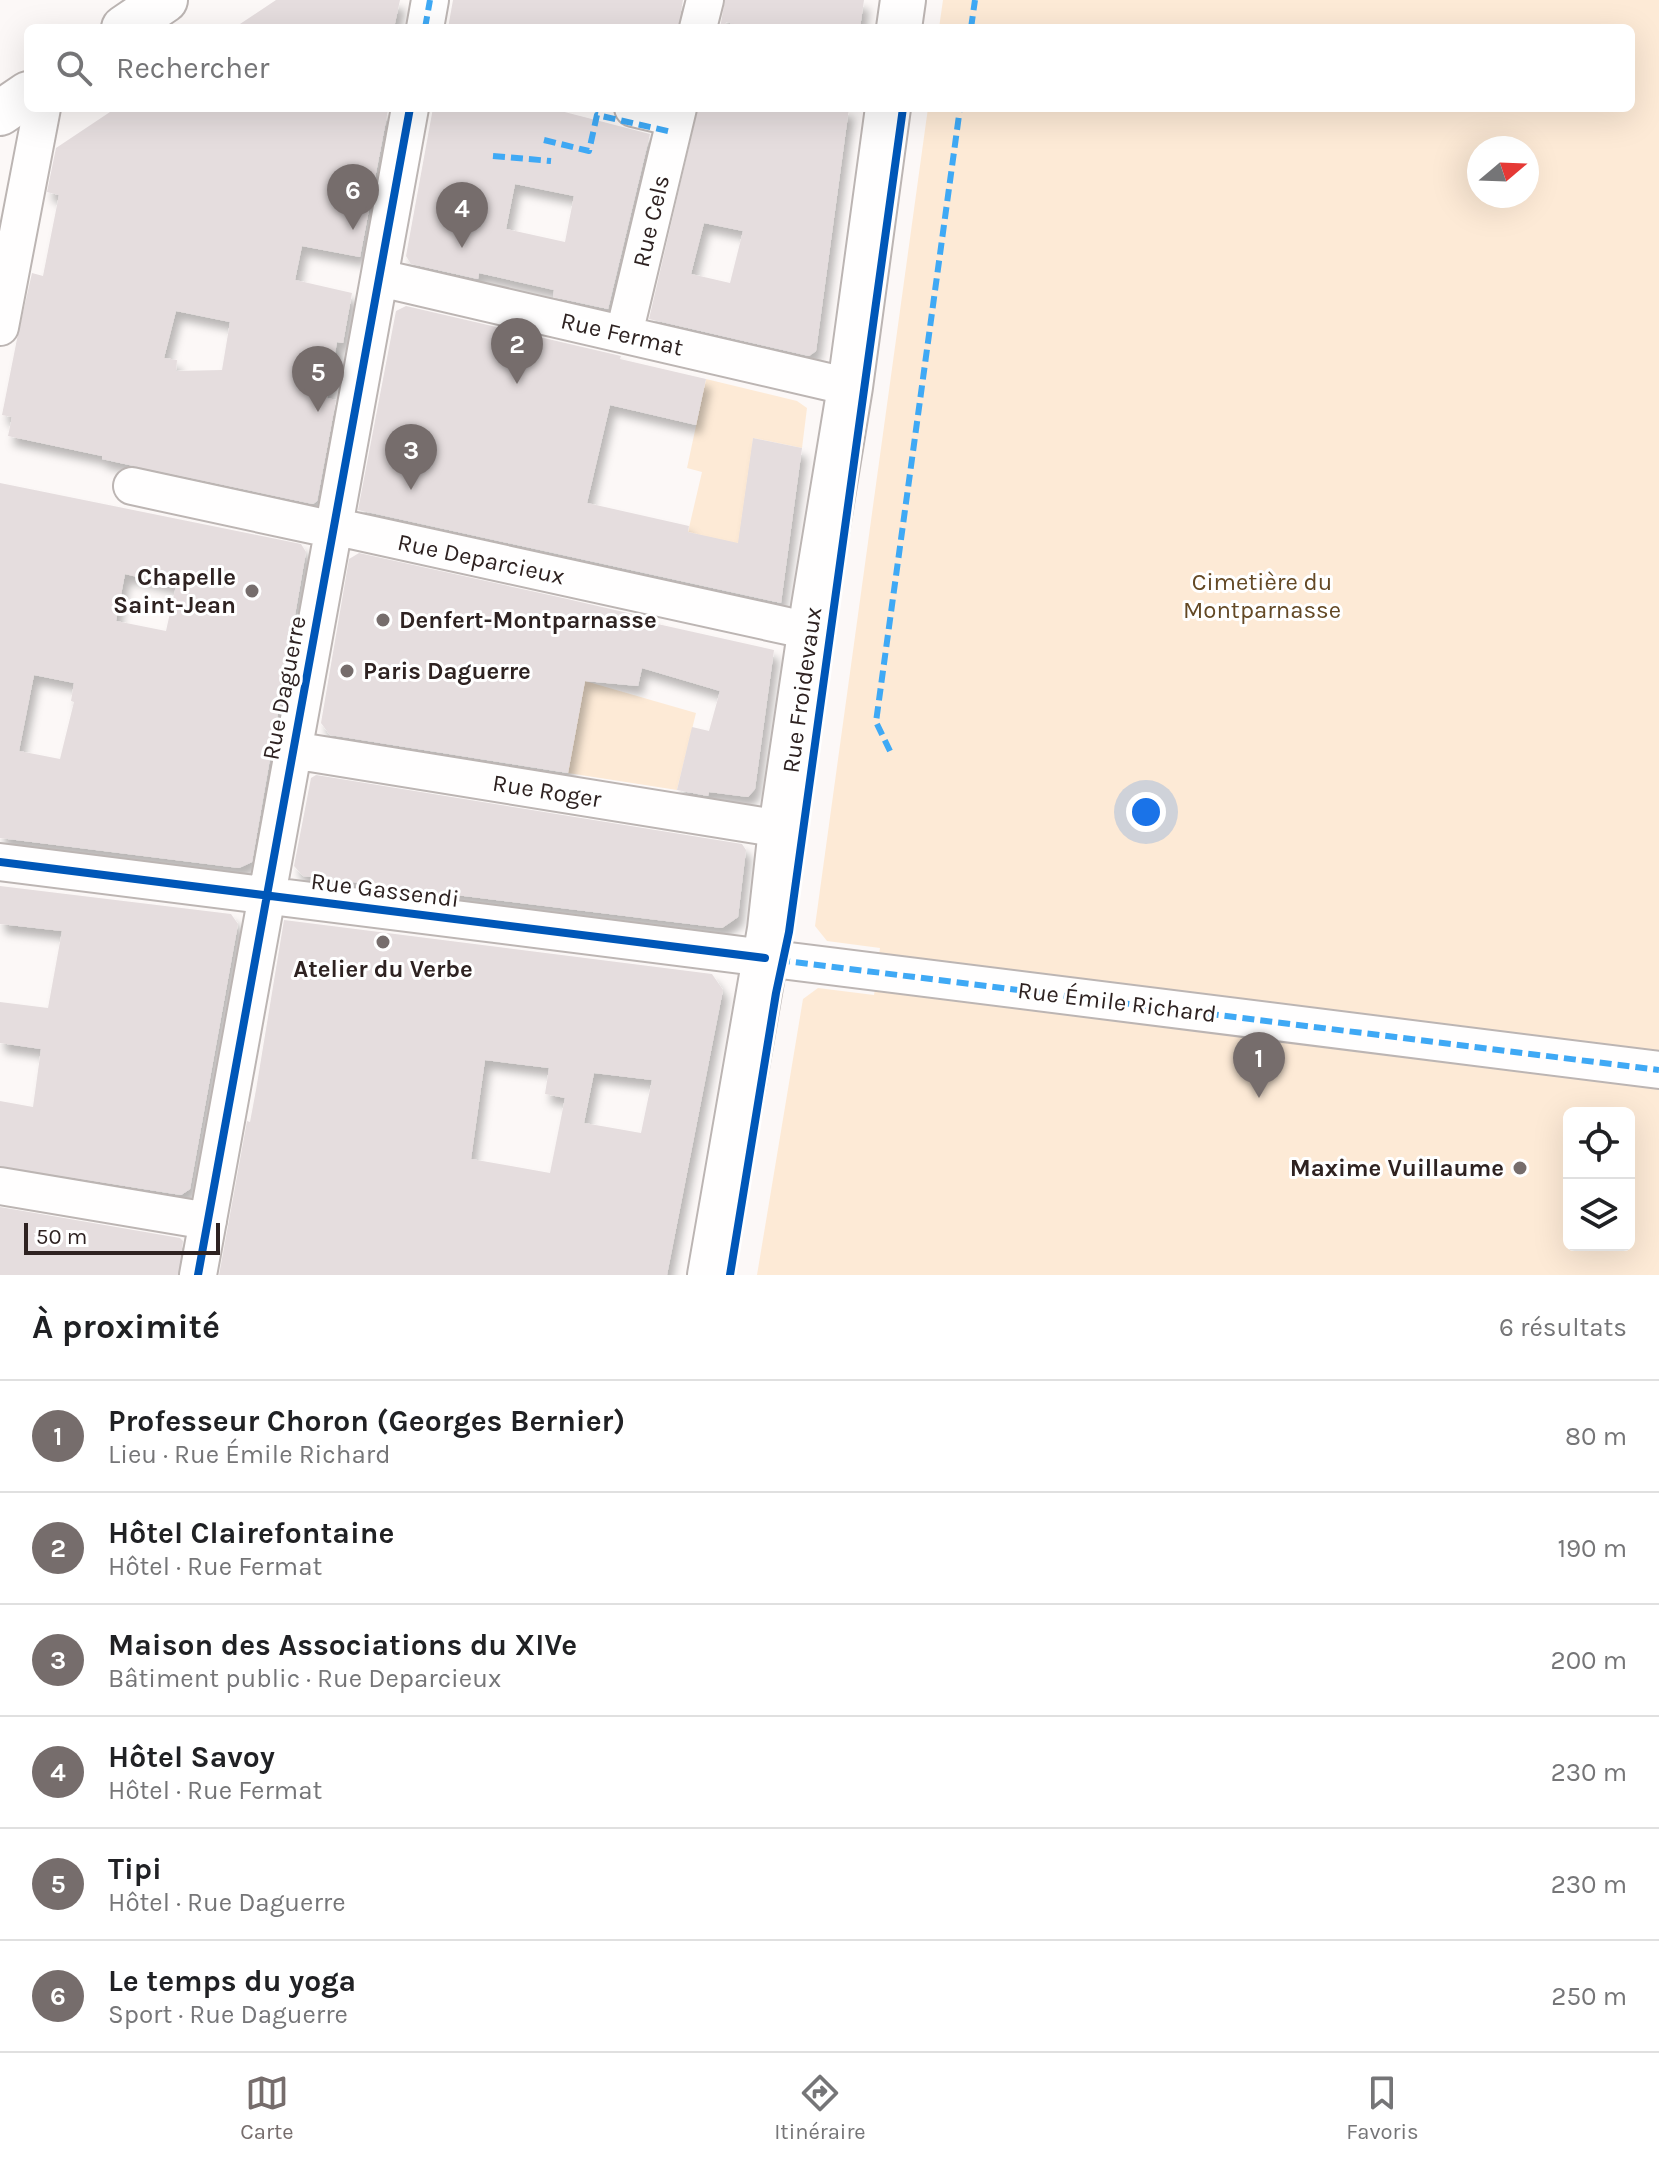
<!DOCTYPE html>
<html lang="fr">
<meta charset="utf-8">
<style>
:root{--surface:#fff;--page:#f2f2f2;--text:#202124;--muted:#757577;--line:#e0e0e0;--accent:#766d6c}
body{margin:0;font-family:Karla,sans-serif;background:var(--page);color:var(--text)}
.controls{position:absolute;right:24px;bottom:24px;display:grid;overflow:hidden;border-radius:12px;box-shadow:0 8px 32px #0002}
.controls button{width:72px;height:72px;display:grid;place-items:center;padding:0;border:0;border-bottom:2px solid var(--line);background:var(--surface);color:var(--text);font:40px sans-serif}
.compass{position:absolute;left:1467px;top:136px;width:72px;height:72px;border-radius:50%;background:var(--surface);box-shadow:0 8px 32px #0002;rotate:71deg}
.scale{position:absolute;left:24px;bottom:20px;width:196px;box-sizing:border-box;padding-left:8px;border:4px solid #2e2221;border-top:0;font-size:22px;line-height:28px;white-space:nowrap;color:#2e2221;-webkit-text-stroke:6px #fff;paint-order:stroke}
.you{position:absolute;left:1146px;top:812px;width:28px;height:28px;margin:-20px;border:6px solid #fff;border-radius:50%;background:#1a73e8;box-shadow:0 0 0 12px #1a73e833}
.badge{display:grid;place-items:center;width:52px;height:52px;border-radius:50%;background:var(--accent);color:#fff;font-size:26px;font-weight:700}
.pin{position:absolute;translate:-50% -66px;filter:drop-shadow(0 2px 4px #0008)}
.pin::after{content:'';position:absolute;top:42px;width:28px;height:24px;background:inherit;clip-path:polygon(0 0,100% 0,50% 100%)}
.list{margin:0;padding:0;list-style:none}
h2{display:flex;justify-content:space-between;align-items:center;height:104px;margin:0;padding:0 32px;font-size:34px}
h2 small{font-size:26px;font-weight:400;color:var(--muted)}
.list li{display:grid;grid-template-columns:52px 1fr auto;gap:24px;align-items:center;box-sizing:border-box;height:112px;padding:0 32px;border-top:2px solid var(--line)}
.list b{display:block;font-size:30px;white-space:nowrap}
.list p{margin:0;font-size:26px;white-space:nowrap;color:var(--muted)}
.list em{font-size:26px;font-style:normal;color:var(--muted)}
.icon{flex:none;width:44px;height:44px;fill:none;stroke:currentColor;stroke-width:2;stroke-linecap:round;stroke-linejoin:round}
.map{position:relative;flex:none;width:1659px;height:1275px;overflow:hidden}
.search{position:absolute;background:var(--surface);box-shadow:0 8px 32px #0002;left:24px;right:24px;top:24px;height:88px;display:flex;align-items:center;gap:20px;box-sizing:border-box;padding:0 28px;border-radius:12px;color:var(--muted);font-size:30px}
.sheet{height:776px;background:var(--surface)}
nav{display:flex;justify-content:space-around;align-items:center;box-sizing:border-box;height:112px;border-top:2px solid var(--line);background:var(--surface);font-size:22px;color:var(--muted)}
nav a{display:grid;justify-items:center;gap:4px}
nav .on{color:var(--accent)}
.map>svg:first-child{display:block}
.green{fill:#fdead6;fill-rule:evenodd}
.building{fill:#e5ddde;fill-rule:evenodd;filter:url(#shadow)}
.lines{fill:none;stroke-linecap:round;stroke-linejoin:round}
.minor-casing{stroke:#bcb5b3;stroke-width:40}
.major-casing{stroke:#bcb5b3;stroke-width:48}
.minor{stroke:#fffefe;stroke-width:36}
.major{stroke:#fffefe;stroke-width:44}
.quiet{stroke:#3fa9f5;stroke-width:6;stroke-dasharray:12 6;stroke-linecap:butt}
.cycleway-casing{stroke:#fff;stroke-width:13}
.cycleway{stroke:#0057b8;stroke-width:8}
.poi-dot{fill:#766d6c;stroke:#fff;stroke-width:3}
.labels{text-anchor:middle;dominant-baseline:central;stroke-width:6;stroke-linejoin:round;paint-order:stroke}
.street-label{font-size:24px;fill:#2e2221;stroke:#fff}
.poi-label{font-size:24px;font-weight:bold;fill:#2e2221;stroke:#fff;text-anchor:end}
.park-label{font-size:24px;fill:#634824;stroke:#fff}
</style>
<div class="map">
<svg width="1659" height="1275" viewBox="0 0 1659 1275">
<defs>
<filter id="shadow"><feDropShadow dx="5" dy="9" stdDeviation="4" flood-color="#0004"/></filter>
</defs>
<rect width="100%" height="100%" fill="#fcf8f7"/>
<!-- green -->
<path class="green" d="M943,0H1659V1060L878,962L880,948L827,941L815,926L928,108H1631V28H939ZM1479,148H1527V196H1479Z
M706,379L797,401L807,408L802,448L753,438L745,547L688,532L702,472L687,468Z
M585,681L696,713L677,790L568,773Z
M876,982L1659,1079V1275H757L803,999L818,988L874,995ZM1569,1113H1629V1245H1569Z"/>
<!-- building -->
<path class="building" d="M276,0H400L394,28H234Z
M453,0H683L678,28H448Z
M725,0H864L860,28H749L726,22L725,28H720Z
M116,108L388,110L360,257L302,246L295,280L352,293L343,343L337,342L327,398L336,400L317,501L313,504L120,463L102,459V456L8,436L12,417L2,415L17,339L32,273L43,276L59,195L47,192L56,148ZM176,311L230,322L222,370L176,371L177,360L164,358Z
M433,108H549L650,134L608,309L553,297L554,290L479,273L478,279L411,264L406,256ZM515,184L574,196L565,242L506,229Z
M698,108H849L816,351L809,356L649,319ZM704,223L743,231L730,283L691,274Z
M406,306L621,356L620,359L706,379L696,425L610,405L587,503L689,526L688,532L738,543L753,438L802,448L781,603L358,510L396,311Z
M0,483L301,544L306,552L252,862L239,868L0,838ZM125,574L176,586L166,631L116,621ZM34,675L74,683L71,701L74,702L60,759L19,751Z
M359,553L563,598L654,619L653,623L774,650L755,789L748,797L709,792L708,796L677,790L692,727L709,731L720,691L642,668L638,686L585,681L568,773L330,735L321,723L349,559Z
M316,775L742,844L746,850L738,917L722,928L303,876L294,866L311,778Z
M0,886L231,914L238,924L190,1189L181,1195L0,1166V1101L33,1107L41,1049L0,1043V1002L48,1008L62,931L0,924Z
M284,920L712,974L723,990L667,1275H219L247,1121L250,1122L256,1090ZM485,1060L549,1068L545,1094L565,1098L550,1173L471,1159ZM594,1073L652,1080L641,1133L584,1123Z
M0,1207L180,1238L183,1241L178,1275H0Z"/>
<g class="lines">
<defs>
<path id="minor" d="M425,28L430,0
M698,28L705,0
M633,108L675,118
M380,278L850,387
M0,327L42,108
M624,334L678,108
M132,486L321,527L346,529L810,631
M292,750L781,829
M0,862L1659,1070
M0,1186L208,1221
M198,1275L410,108"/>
<path id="major" d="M124,28L165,0
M899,28L903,0
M0,113L28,94
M710,1275L770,929L781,829L814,606L850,387L888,108"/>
</defs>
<!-- minor casing -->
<use href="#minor" class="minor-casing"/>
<!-- major casing -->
<use href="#major" class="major-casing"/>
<!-- minor -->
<use href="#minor" class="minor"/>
<!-- major -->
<use href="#major" class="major"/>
<!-- quiet -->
<path class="quiet" d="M425,28L430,0
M971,28L975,0
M544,140L589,151L597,115L672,132
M493,156L551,161
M890,751L876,722L960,108
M778,960L1659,1070"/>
<defs>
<path id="cycleway" d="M0,862L765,958
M198,1275L410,108
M730,1275L776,993L789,932L903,108"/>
</defs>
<!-- cycleway casing -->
<use href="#cycleway" class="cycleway-casing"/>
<!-- cycleway -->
<use href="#cycleway" class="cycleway"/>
</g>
<!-- markers -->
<g class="poi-dot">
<circle cx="252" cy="591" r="8"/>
<circle cx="383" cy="620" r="8"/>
<circle cx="347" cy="671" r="8"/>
<circle cx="383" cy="942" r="8"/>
<circle cx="1520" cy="1168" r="8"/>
</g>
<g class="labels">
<!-- street labels -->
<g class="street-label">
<text transform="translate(651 221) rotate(-77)">Rue Cels</text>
<text transform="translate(622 334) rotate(13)">Rue Fermat</text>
<text transform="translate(481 559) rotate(12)">Rue Deparcieux</text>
<text transform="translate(284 688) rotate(-79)">Rue Daguerre</text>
<text transform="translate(802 690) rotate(-82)">Rue Froidevaux</text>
<text transform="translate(547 791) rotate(9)">Rue Roger</text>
<text transform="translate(385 890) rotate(7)">Rue Gassendi</text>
<text transform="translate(1117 1002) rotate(7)">Rue Émile Richard</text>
</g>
<!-- poi labels -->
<g class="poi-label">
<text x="236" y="577">Chapelle<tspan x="236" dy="28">Saint-Jean</tspan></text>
<text x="399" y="620" text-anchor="start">Denfert-Montparnasse</text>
<text x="363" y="671" text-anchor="start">Paris Daguerre</text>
<text x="383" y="969" text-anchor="middle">Atelier du Verbe</text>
<text x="1504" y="1168">Maxime Vuillaume</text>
</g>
<!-- park labels -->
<g class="park-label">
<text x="1262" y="582">Cimetière du<tspan x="1262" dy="28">Montparnasse</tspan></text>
</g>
</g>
</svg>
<div class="controls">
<button><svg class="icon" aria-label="locate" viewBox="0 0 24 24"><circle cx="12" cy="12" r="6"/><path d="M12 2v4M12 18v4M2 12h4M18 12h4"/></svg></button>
<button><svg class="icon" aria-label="layers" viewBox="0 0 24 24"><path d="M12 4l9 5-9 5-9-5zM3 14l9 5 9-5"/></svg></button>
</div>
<svg class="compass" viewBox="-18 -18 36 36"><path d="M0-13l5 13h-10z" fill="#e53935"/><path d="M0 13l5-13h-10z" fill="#757577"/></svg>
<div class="scale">50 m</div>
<div class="you"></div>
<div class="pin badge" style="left:1259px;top:1098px">1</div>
<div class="pin badge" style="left:517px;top:384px">2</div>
<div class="pin badge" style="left:411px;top:490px">3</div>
<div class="pin badge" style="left:462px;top:248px">4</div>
<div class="pin badge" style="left:318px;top:412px">5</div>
<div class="pin badge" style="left:353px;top:230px">6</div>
<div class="search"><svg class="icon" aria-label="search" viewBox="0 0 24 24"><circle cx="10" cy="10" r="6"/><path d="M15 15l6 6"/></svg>Rechercher</div>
</div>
<section class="sheet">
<h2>À proximité<small>6 résultats</small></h2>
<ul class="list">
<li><span class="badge">1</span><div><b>Professeur Choron (Georges Bernier)</b><p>Lieu · Rue Émile Richard</p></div><em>80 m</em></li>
<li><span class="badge">2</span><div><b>Hôtel Clairefontaine</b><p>Hôtel · Rue Fermat</p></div><em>190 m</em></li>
<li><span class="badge">3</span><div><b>Maison des Associations du XIVe</b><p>Bâtiment public · Rue Deparcieux</p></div><em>200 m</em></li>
<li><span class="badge">4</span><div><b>Hôtel Savoy</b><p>Hôtel · Rue Fermat</p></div><em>230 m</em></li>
<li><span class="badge">5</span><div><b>Tipi</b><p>Hôtel · Rue Daguerre</p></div><em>230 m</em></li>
<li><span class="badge">6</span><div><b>Le temps du yoga</b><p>Sport · Rue Daguerre</p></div><em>250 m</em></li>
</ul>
</section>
<nav>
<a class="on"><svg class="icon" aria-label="map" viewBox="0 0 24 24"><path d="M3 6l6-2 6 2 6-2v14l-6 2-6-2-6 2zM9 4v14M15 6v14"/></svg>Carte</a>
<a><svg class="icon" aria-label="directions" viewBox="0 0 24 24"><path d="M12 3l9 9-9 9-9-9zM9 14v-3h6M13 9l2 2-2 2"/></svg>Itinéraire</a>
<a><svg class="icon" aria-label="saved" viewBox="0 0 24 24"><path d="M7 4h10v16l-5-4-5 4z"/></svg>Favoris</a>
</nav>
